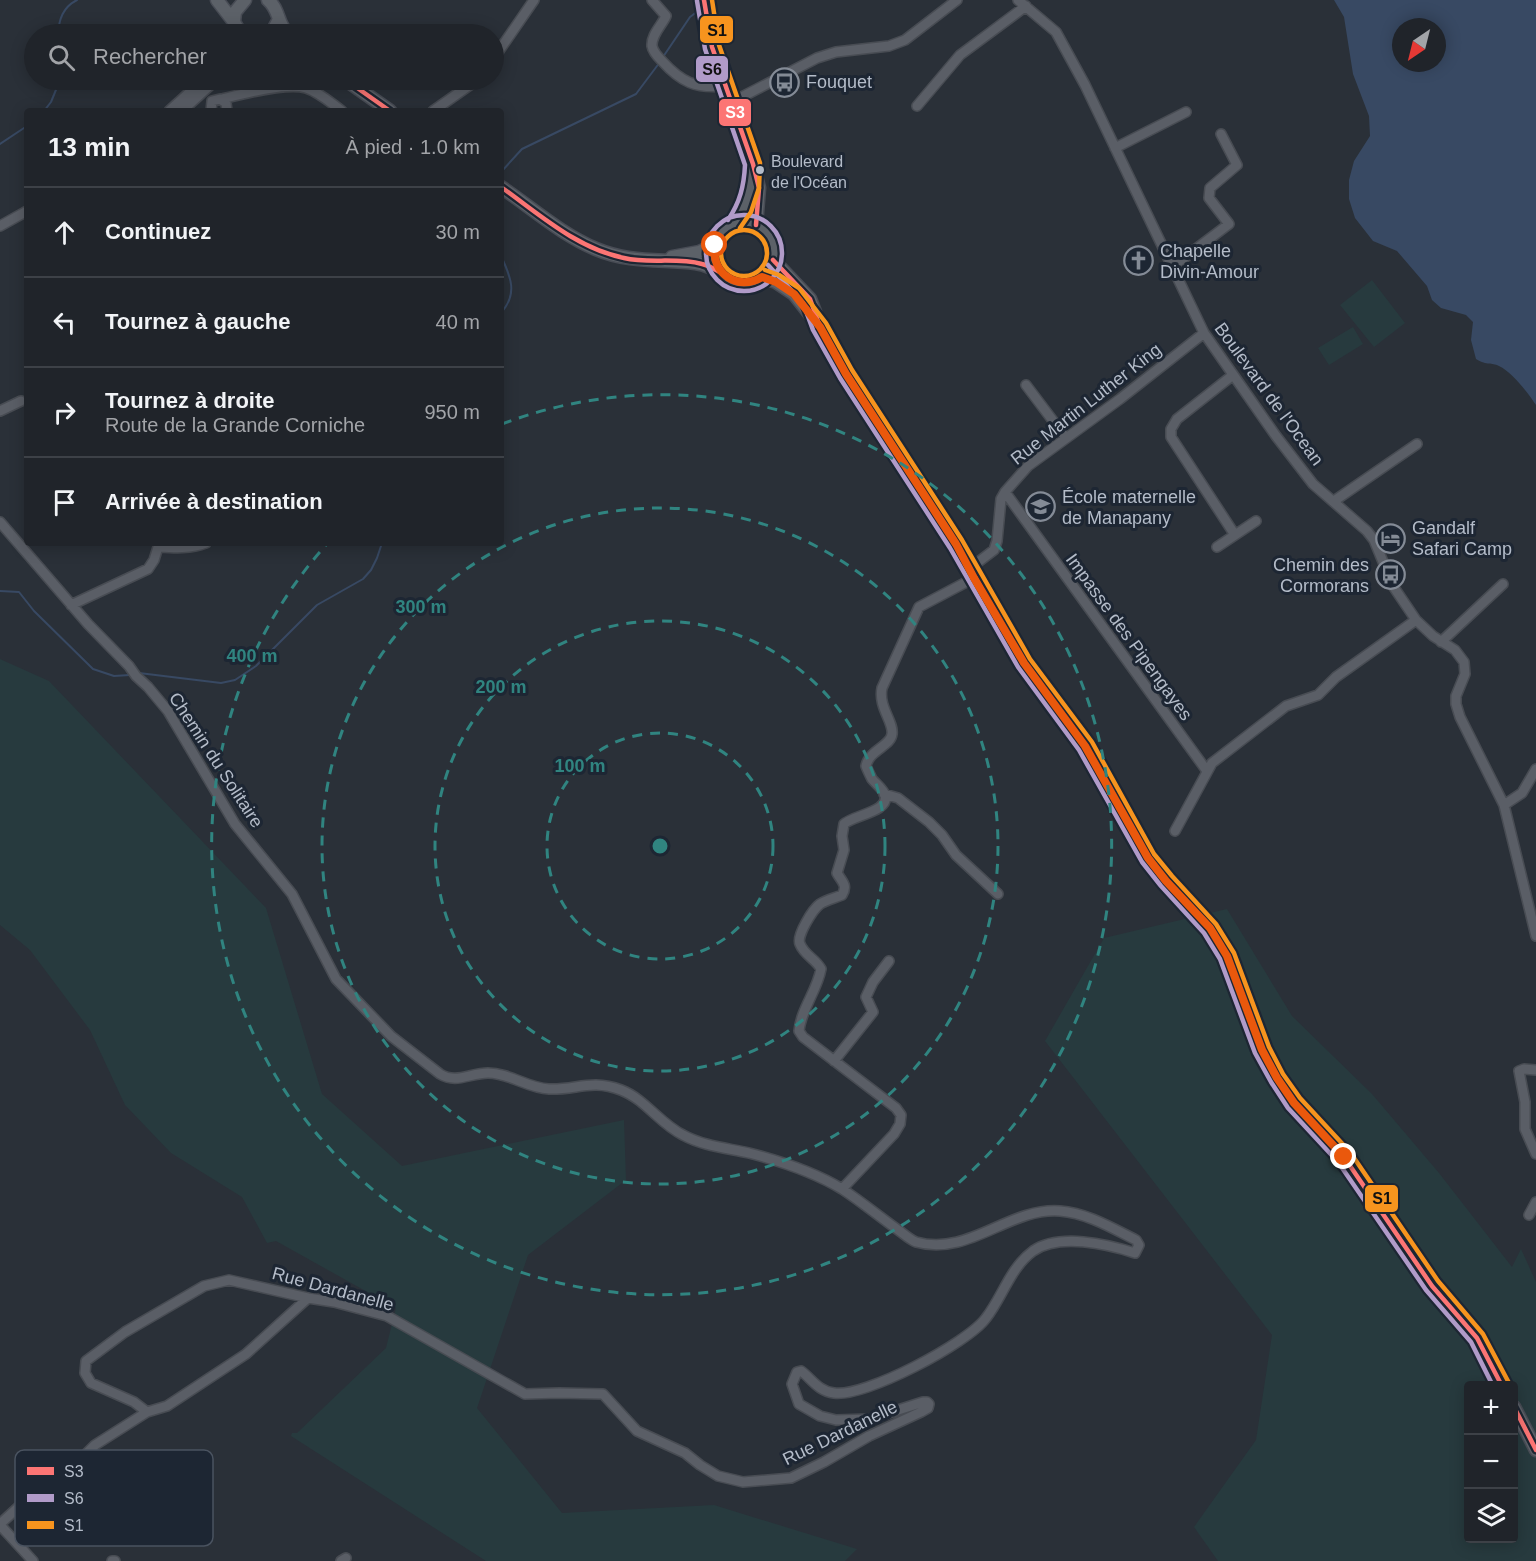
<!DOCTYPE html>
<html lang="fr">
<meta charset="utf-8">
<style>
:root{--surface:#20242a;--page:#2d3036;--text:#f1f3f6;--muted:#a2a4a8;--line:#3d4147}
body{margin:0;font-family:Arial,sans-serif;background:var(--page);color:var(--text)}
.controls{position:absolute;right:18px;bottom:18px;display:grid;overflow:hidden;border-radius:6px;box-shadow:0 3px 15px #0003}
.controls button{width:54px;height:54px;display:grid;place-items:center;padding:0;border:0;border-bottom:2px solid var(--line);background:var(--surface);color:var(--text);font:30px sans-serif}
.compass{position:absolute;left:1392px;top:18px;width:54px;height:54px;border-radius:50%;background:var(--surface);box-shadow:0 3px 15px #0003;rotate:215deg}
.stop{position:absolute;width:18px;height:18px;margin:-14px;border:4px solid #ea580c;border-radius:50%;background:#fff}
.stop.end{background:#ea580c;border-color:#fff;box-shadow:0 2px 6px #0008}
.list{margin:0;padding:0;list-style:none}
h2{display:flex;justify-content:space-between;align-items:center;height:78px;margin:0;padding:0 24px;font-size:26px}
h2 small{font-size:20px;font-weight:400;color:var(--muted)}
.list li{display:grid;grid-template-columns:39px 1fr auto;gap:18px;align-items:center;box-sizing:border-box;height:90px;padding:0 24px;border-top:2px solid var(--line)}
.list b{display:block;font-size:22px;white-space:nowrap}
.list p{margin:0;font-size:20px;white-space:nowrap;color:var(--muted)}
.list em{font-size:20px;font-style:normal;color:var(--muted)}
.icon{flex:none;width:33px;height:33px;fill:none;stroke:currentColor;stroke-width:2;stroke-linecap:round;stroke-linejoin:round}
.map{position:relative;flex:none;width:1536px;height:1561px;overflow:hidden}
.search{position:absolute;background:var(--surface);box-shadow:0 3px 15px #0003;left:24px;top:24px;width:480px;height:66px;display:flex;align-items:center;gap:15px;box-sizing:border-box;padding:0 21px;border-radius:33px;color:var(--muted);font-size:22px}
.panel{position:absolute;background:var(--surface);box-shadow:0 3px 15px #0003;left:24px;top:108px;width:480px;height:438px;border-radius:6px}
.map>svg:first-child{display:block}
.green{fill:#273a3e;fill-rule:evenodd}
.water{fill:#384963;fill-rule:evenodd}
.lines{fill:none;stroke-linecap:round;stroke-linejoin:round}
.stream{stroke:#384963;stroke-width:2}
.minor-casing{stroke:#484c53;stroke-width:12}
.major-casing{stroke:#484c55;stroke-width:15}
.minor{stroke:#5a5e66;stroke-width:9}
.major{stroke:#5c6168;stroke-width:12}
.bus-1-casing{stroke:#1d2633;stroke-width:9}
.bus-2-casing{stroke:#1d2633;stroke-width:9}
.bus-3-casing{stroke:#1d2633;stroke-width:9}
.bus-1{stroke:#fc7574;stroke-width:4.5}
.bus-2{stroke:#b19bc9;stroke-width:4.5}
.bus-3{stroke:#f7941e;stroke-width:4.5}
.route{stroke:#ea580c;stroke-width:8}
.ring{fill:none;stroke:#308480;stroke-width:3;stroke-dasharray:10 8}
.bus-dot{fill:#b4bcc9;stroke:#1d2633;stroke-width:2}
.labels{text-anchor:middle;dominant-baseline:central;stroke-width:6;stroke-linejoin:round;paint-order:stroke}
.bus-label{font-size:16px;fill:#b4bcc9;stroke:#1d2633;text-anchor:start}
.poi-label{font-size:18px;fill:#b4bcc9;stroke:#1d2633;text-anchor:start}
.street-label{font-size:18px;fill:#b4bcc9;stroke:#1d2633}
.key{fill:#1d2633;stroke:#4a5360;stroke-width:1.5}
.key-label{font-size:16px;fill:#b4bcc9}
.centre{fill:#308480;stroke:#1d2633;stroke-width:3}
.ring-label{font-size:18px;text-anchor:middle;font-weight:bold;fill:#308480;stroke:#1d2633;stroke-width:6;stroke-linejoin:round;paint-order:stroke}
.line-badge{stroke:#1d2633;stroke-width:2}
.badge-label{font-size:16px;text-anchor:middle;font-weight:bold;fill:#fff}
.pale-badge-label{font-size:16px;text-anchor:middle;font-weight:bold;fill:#111}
</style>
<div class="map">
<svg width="1536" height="1561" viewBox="0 0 1536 1561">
<rect width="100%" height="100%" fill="#2a3038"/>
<!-- green -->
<path class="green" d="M1372,280L1405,323L1374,347L1340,305Z
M1353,327L1363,344L1329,365L1318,348Z
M0,659L49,681L266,908L322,1094L402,1166L624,1120L626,1180L528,1255L477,1408L562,1513L714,1505L857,1549L845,1561H486L291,1436L292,1433H297L386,1348L396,1308L276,1241L267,1243L242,1197L171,1153L125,1105L90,1030L30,950L0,925Z
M1227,909L1292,1016L1372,1094L1439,1173L1512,1267L1521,1249L1536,1282V1561H1218L1194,1527L1256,1440L1272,1335L1045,1041L1104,938ZM1468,1386H1514V1538H1468Z"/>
<!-- water -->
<path class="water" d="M1334,0H1536V405C1528,393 1512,372 1499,366C1491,362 1488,366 1476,359L1471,340L1473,322L1466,315L1441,308L1432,300L1427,286L1397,251L1373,241L1355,218L1349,199V180L1354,161L1370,136L1369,116L1353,74L1344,17ZM1401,27H1437V63H1401Z"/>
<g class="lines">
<!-- stream -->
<path class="stream" d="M58,34C59,19 63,7 77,0
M663,57L690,17L702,8
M44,111L51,102L60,80
M0,144L27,126
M501,172L522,149L636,94L660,62
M501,256C511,277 518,294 501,313
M0,591L19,592L34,611L93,669L114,676L130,675
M139,673L221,683L235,680L256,666L317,605L363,579L371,570L377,558L382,543"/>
<defs>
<path id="minor" d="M652,0L666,16C662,25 651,35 652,46C653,52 658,57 662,61C681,82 696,89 724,86
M1018,0L1056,32L1085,85L1204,333L1276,436L1313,484L1367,531L1374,540L1393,586L1416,620L1433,636L1455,650L1464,662L1465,674L1456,696V704L1460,717L1504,805L1536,936
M494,58L534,0
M222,99C242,94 287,82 306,88C319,92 331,103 342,111
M730,103L817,58L836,52L889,46L905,40L957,0
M917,106L960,55L1026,6
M169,111L203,80
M182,111L216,80
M211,111L212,101L220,99L226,103L227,111
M433,111L477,80
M1115,148L1186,112
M0,226L27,211
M1172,267L1229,224L1209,198L1210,188L1237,165L1221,134
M1233,375L1177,419L1171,429V437L1235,535
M1026,385L1066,438
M0,411L21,401
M1005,492L1207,771
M1334,501L1417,444
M0,522L88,624L129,666L136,676L148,687L168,711L235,824L292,894L336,979L391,1036L440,1074C456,1084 470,1073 488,1073C510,1073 527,1088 549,1089C577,1090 591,1079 621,1090C645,1099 660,1124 683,1135C703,1146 727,1148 749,1153C780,1161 814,1172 842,1189C862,1202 881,1218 901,1232C905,1235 911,1240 916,1242C969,1257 1009,1207 1060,1211C1087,1213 1112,1228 1136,1240L1139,1245L1135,1253C1107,1244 1059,1233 1033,1251C1010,1268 1003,1296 986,1318C968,1343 864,1398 834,1393C818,1391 812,1379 801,1371L797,1372L792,1384L799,1404L820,1416L836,1420L870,1419L923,1402H927L929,1404L928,1408L921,1412L869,1436L824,1462L791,1478L743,1482L718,1476L700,1465L685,1453L637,1431L603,1394L559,1393L525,1394L387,1316L334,1302L308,1298L229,1280L204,1286L125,1332L86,1361L85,1373L91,1383L134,1402L147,1412L95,1445L70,1470L24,1502L0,1524
M1217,547L1256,521
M969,569L994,550L997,541L1001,499L1005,492L1028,466L1120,399L1204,333
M71,605L148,569L154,560L158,547C175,548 190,549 206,543
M1441,642L1503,584
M884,794L898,798L929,822L942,835L956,855L998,894
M1504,805L1522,793L1536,769
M1175,831L1212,763L1286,706L1318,695L1336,677L1416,620
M834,1061L873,1012L866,997L873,982L889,961
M1536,1070L1524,1069L1519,1071L1525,1102V1129L1536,1154
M842,1189L894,1134L900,1124L901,1115L896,1108L803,1037L799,1031C801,1009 817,991 821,969C816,959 804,955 800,944C796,936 813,909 820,904C826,900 835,898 842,895C848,885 842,882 837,873L844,850L842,836L844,824C853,815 890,812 885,795C883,789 876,784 872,779C870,775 868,771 866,766C869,750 891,746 892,734C894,722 878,707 882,688L919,607L974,578
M1529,1215L1536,1202
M147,1412L167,1406L246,1354L308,1298
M0,1525L33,1561
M112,1561H115
M341,1561L346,1558"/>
<path id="major" d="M217,0L234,22L241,34
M268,0C280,10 277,24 288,34
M704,0L712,47L753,164L759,188L756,225
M234,22L235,12L245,0
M271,34L278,21
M346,80L390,111
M501,187C532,208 562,235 596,249C629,263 661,259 695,263C716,265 725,281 741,283C765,285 783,257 768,236C745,204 698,235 720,271
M734,224C744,211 752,194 752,177
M672,257L699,252L715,245
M773,260L810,299L815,312
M762,277L776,282L794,294L820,327L846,374L956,544L974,578L1024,663L1085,746L1148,858L1166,881L1210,928L1227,956L1262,1050L1277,1078L1294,1103L1344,1157L1432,1286L1477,1338L1502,1386
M1514,1407L1536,1450"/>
</defs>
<!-- minor casing -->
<use href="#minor" class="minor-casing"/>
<!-- major casing -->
<use href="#major" class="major-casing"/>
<!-- minor -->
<use href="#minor" class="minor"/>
<!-- major -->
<use href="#major" class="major"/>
<defs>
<path id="bus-1" d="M704,0L712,47L753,164L759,188L756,225
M346,80L390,111
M501,187C539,214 576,248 624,258C649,264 676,257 702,264C711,266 719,272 727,276
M773,260L810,299L820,327L846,374L956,544L1024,663L1085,746L1148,858L1166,881L1210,928L1227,956L1262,1050L1277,1078L1294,1103L1344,1157L1432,1286L1477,1338L1502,1386
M1514,1407L1536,1450"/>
<path id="bus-2" d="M697,1L705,49L745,165C744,186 740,202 728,220
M706 253a38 38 0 1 1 76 0a38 38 0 1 1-76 0Z
M768,265L803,303L813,330L840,378L950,548L1018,667L1079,750L1142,862L1161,886L1204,933L1220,959L1255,1053L1271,1082L1288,1108L1338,1162L1426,1290L1471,1342L1493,1386"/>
<path id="bus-3" d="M712,0L719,45L760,163L759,188L751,212L740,228
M721 253a23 23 0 1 1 46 0a23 23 0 1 1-46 0Z
M765,270L779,275L799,288L826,323L852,370L962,540L1030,659L1092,742L1154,854L1172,876L1216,924L1234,953L1269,1047L1283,1074L1300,1098L1350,1152L1438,1281L1483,1334L1509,1383"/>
</defs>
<!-- bus-1 casing -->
<use href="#bus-1" class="bus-1-casing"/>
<!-- bus-2 casing -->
<use href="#bus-2" class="bus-2-casing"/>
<!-- bus-3 casing -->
<use href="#bus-3" class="bus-3-casing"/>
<!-- bus-1 -->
<use href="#bus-1" class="bus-1"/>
<!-- bus-2 -->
<use href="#bus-2" class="bus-2"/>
<!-- bus-3 -->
<use href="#bus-3" class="bus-3"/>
</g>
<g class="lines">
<!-- route -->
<path class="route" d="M715,245C710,273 738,292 762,277L776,282L794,294L820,327L846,374L956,544L974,578L1024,663L1085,746L1148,858L1166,881L1210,928L1227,956L1262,1050L1277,1078L1294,1103L1344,1157"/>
</g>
<!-- distance rings -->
<g class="ring">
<circle cx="660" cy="846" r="113"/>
<circle cx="660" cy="846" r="225"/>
<circle cx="660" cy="846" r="338"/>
<path d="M502 424A450 450 0 1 1 326 545"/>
</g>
<!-- icons -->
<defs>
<symbol id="bus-ring" viewBox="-11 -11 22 22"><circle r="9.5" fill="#1d2633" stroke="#848b96" stroke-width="1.5"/><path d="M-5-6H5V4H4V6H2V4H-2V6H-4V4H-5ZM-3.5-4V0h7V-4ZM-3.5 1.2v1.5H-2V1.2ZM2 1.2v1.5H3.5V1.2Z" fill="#848b96"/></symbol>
<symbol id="church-ring" viewBox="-11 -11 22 22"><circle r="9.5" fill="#1d2633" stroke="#848b96" stroke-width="1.5"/><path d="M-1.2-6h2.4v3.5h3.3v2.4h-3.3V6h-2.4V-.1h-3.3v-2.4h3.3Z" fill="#848b96"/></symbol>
<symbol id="school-ring" viewBox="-11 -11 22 22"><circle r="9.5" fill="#1d2633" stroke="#848b96" stroke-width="1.5"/><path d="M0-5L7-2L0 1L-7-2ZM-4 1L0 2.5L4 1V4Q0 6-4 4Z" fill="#848b96"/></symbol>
<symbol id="hotel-ring" viewBox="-11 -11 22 22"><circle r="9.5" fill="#1d2633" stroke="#848b96" stroke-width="1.5"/><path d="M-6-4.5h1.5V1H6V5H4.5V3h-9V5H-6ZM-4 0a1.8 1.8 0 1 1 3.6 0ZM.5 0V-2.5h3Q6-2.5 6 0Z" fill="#848b96"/></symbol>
</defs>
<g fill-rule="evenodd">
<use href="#bus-ring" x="768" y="66" width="33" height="33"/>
<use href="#church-ring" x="1122" y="244" width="33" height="33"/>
<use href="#school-ring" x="1024" y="490" width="33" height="33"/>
<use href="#hotel-ring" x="1374" y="522" width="33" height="33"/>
<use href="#bus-ring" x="1374" y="558" width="33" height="33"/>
</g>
<!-- markers -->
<circle class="bus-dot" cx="760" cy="170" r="5"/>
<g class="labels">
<!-- bus labels -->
<g class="bus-label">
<text x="771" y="161">Boulevard<tspan x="771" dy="21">de l'Océan</tspan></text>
</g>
<!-- poi labels -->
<g class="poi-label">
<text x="806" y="82">Fouquet</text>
<text x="1160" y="251">Chapelle<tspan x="1160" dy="21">Divin-Amour</tspan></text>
<text x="1062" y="497">École maternelle<tspan x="1062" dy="21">de Manapany</tspan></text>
<text x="1412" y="528">Gandalf<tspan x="1412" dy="21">Safari Camp</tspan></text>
<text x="1369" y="565" text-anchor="end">Chemin des<tspan x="1369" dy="21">Cormorans</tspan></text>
</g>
<!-- street labels -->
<g class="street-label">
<text transform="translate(1269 394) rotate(54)">Boulevard de l'Ocean</text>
<text transform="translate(1086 404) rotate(-38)">Rue Martin Luther King</text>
<text transform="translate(1129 637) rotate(54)">Impasse des Pipengayes</text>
<text transform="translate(216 760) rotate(57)">Chemin du Solitaire</text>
<text transform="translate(333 1289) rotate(15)">Rue Dardanelle</text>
<text transform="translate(840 1433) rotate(-26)">Rue Dardanelle</text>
</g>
</g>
<!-- legend -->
<rect x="15" y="1450" width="198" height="96" rx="9" class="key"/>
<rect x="27" y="1467" width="27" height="8" fill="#fc7574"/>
<rect x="27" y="1494" width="27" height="8" fill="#b19bc9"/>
<rect x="27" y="1521" width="27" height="8" fill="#f7941e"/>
<g class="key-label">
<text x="64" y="1477">S3</text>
<text x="64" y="1504">S6</text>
<text x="64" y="1531">S1</text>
</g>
<circle cx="660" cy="846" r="9" class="centre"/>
<g class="ring-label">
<text x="421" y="613">300 m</text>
<text x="252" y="662">400 m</text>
<text x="501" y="693">200 m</text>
<text x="580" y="772">100 m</text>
</g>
<g class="line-badge">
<rect x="699" y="15" width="35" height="29" rx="6" fill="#f7941e"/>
<rect x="695" y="55" width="34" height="28" rx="6" fill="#b19bc9"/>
<rect x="718" y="98" width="34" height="29" rx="6" fill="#fc7574"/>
<rect x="1364" y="1184" width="35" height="29" rx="6" fill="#f7941e"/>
</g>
<g class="badge-label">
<text x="735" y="118">S3</text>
</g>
<g class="pale-badge-label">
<text x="717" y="36">S1</text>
<text x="712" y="75">S6</text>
<text x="1382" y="1204">S1</text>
</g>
</svg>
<div class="controls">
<button>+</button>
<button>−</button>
<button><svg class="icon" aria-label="layers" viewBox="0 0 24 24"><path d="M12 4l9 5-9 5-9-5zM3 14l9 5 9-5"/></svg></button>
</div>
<svg class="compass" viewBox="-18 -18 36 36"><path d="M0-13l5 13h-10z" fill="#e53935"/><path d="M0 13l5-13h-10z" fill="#a2a4a8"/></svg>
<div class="stop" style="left:715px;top:245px"></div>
<div class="stop end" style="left:1344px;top:1157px"></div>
<div class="search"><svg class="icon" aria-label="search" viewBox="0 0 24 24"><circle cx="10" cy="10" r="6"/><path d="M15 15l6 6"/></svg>Rechercher</div>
<section class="panel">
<h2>13 min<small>À pied · 1.0 km</small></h2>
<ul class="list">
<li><svg class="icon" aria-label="ahead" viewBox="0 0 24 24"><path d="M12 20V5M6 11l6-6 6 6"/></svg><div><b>Continuez</b></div><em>30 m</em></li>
<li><svg class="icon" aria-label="left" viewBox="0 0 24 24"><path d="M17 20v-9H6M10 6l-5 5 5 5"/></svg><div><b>Tournez à gauche</b></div><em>40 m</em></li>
<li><svg class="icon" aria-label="right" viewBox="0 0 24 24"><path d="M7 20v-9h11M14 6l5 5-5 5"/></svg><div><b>Tournez à droite</b><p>Route de la Grande Corniche</p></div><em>950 m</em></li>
<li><svg class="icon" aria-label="arrive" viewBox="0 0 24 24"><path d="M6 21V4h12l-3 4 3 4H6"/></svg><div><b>Arrivée à destination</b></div></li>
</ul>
</section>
</div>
